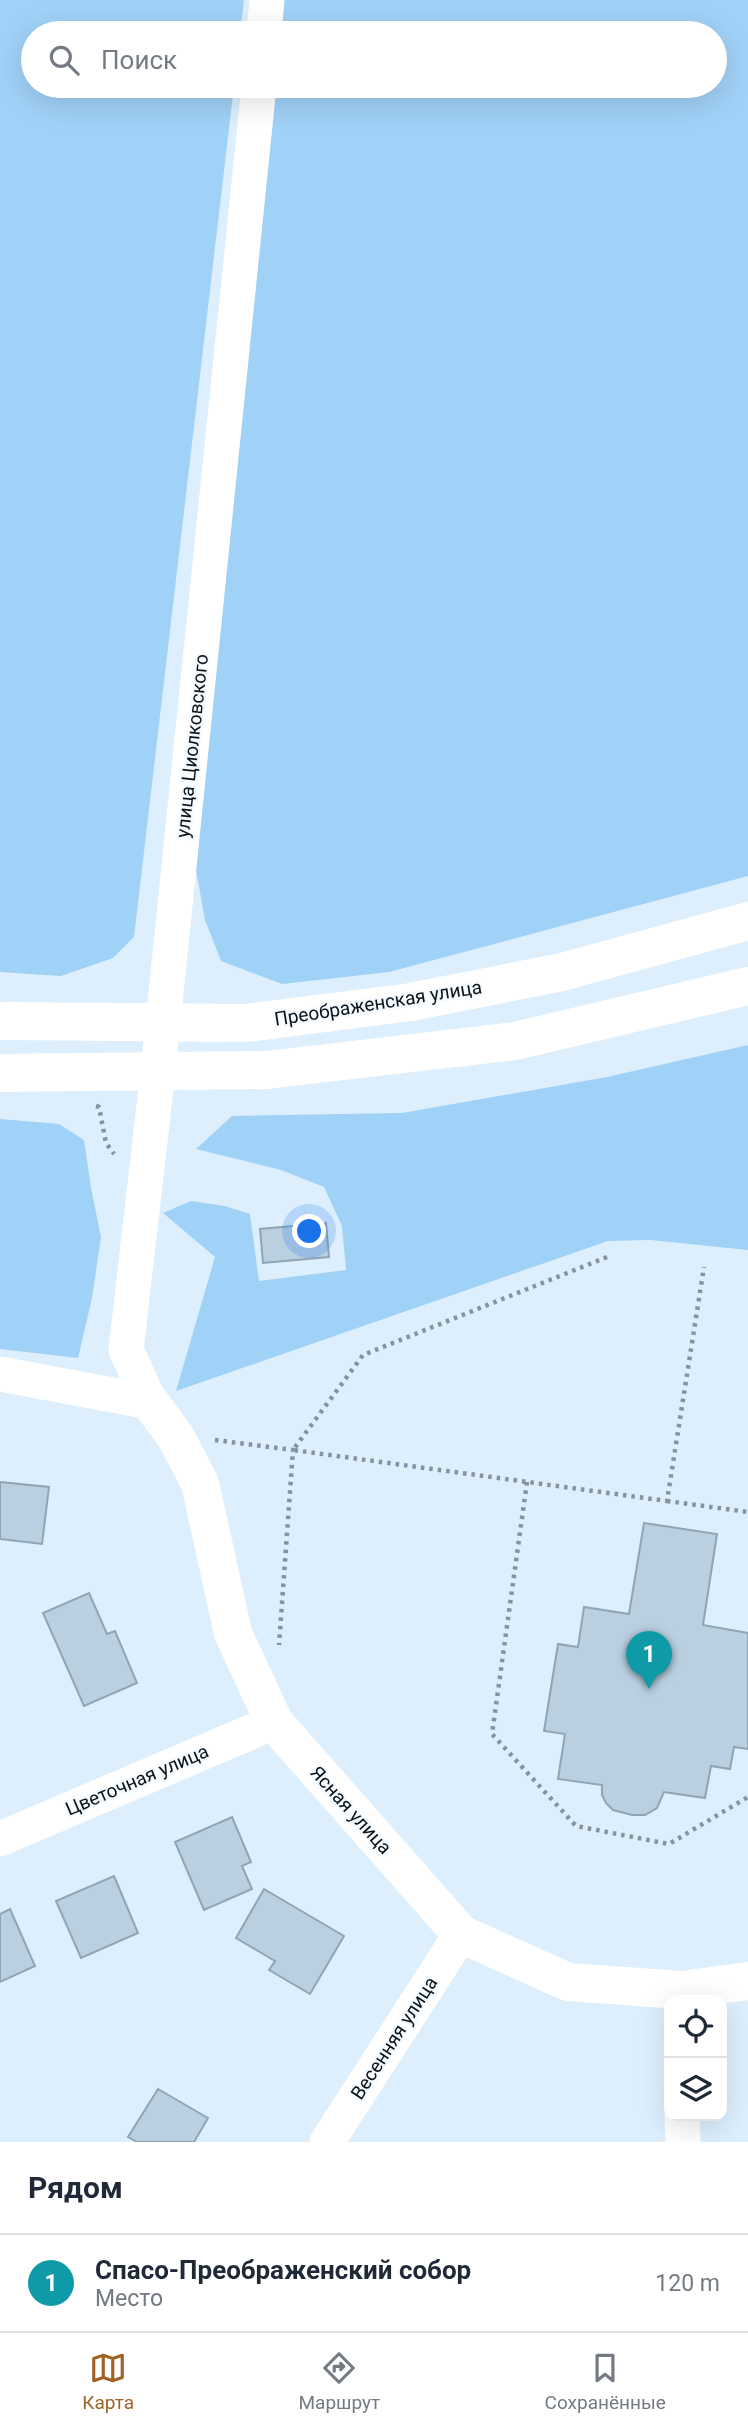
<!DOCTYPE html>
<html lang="ru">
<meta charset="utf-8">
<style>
:root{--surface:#fff;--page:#f2f2f3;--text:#1f2937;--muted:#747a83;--line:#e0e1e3;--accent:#9f6326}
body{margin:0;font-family:Roboto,sans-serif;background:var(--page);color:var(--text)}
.controls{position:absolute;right:21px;bottom:21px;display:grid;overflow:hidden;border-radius:14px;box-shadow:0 7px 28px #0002}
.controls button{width:63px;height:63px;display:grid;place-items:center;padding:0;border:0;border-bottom:2px solid var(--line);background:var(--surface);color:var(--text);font:35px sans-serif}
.you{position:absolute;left:310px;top:1232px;width:24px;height:24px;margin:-18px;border:5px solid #fff;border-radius:50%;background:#1a73e8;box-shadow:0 0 0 10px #1a73e833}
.badge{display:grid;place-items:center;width:46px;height:46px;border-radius:50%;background:var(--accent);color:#fff;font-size:23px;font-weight:700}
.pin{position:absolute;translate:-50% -58px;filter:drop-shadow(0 2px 4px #0008)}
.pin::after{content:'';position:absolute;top:37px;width:24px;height:21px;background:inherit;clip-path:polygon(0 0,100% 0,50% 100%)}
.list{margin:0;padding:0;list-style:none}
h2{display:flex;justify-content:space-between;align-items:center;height:91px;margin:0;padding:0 28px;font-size:30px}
h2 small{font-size:23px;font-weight:400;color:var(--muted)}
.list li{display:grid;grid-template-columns:46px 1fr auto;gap:21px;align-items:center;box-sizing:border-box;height:98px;padding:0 28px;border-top:2px solid var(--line)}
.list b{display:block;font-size:26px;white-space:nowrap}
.list p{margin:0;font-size:23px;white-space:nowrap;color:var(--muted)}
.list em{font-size:23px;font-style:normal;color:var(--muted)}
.icon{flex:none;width:38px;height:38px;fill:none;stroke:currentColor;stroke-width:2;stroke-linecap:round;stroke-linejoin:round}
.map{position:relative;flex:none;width:748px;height:2142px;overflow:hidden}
.search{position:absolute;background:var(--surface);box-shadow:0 7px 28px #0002;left:21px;right:21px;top:21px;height:77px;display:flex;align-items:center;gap:18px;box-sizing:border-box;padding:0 24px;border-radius:38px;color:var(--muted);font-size:26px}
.sheet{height:189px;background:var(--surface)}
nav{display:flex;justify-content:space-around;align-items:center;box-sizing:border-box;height:98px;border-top:2px solid var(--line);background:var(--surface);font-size:19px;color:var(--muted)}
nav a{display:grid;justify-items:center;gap:4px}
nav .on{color:var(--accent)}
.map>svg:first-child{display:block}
.green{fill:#a0d1f6}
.building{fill:#bad0e1;stroke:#8fa5b5;stroke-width:2}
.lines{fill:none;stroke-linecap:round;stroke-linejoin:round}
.path{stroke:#85939e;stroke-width:4.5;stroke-dasharray:3.5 5;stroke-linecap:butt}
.minor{stroke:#fff;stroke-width:35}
.tertiary{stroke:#fff;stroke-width:38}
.secondary{stroke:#fff;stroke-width:38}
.labels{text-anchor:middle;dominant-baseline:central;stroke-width:5;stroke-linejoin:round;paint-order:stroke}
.street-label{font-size:19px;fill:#0b1319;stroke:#f5fafe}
</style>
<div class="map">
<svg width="748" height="2142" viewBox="0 0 748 2142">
<rect width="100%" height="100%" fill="#ddeffd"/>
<!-- green -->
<path class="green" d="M0,0H244L240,33H33V86H234L134,937L113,958L61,976L0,972Z
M284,0H748V876L389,972L282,984L221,961L205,920L196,870L275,86H715V33H281Z
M748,1045V1250L650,1240L608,1241L176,1391L215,1257L163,1213L191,1201L225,1206L250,1214L259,1281L346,1270L342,1226L324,1187L281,1170L196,1149L232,1116L402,1113L607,1077Z
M0,1119L59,1124L84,1140L91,1188L101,1237L92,1298L78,1358L0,1349Z"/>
<!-- building -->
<path class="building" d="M326,1223L329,1257L263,1263L260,1229Z
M0,1482L49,1487L42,1544L0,1539Z
M644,1523L717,1534L703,1625L748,1633V1749L734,1747L730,1769L711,1766L705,1798L664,1792L657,1808L645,1815H632L613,1810L606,1803L602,1795V1785L558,1779L565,1734L544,1731L558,1644L578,1647L584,1607L629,1614Z
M89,1593L107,1634L115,1631L137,1683L84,1706L43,1613Z
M232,1817L251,1862L242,1866L252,1889L204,1910L175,1842Z
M114,1876L138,1933L81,1958L56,1901Z
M264,1889L344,1936L310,1994L269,1970L275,1961L236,1938Z
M10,1909L35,1966L0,1982V1914Z
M158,2089L208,2118L194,2142H137L128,2137Z"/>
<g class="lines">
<!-- path -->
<path class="path" d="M96,1106L99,1107L106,1143L114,1154
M607,1257L363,1355L293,1450L667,1501L704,1267
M215,1440L293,1450L279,1645
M527,1482L492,1734L576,1826L669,1844L748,1797
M667,1501L748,1512"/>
<!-- minor -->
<path class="minor" d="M264,33L267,0
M0,1374L150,1402
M150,1402L126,1350L158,1071L259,86
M0,1839L274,1722
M682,2116L683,2142
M327,2142L461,1934"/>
<!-- tertiary -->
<path class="tertiary" d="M150,1402L175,1436L200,1483L233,1633L274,1722L461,1934L568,1982L681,1990L748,1981"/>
<!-- secondary -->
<path class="secondary" d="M0,1021L246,1023L411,1002L562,972L748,921
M0,1073L267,1070L515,1041L748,986"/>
</g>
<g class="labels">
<!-- street labels -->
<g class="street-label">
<text transform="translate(192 746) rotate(-84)">улица Циолковского</text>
<text transform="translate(378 1003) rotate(-9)">Преображенская улица</text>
<text transform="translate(137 1780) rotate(-23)">Цветочная улица</text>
<text transform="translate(351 1810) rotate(48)">Ясная улица</text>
<text transform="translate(394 2038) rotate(-57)">Весенняя улица</text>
</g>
</g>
</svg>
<div class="controls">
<button><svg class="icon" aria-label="locate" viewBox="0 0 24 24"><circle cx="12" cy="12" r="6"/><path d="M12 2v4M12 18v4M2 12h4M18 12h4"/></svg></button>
<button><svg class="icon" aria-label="layers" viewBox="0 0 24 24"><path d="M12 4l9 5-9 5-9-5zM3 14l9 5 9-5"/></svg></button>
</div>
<div class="you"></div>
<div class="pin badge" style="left:649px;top:1689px;background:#0f9aa8">1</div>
<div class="search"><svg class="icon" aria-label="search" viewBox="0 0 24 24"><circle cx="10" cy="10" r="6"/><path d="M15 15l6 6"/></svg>Поиск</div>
</div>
<section class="sheet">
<h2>Рядом<small></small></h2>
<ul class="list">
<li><span class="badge" style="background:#0f9aa8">1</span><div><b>Спасо-Преображенский собор</b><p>Место</p></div><em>120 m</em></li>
</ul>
</section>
<nav>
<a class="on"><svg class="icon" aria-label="map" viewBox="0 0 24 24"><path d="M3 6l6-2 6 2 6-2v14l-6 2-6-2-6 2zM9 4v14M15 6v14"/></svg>Карта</a>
<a><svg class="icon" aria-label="directions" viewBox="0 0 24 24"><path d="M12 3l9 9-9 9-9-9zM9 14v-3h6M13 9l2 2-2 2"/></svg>Маршрут</a>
<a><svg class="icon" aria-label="saved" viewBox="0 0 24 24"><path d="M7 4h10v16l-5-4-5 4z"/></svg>Сохранённые</a>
</nav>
